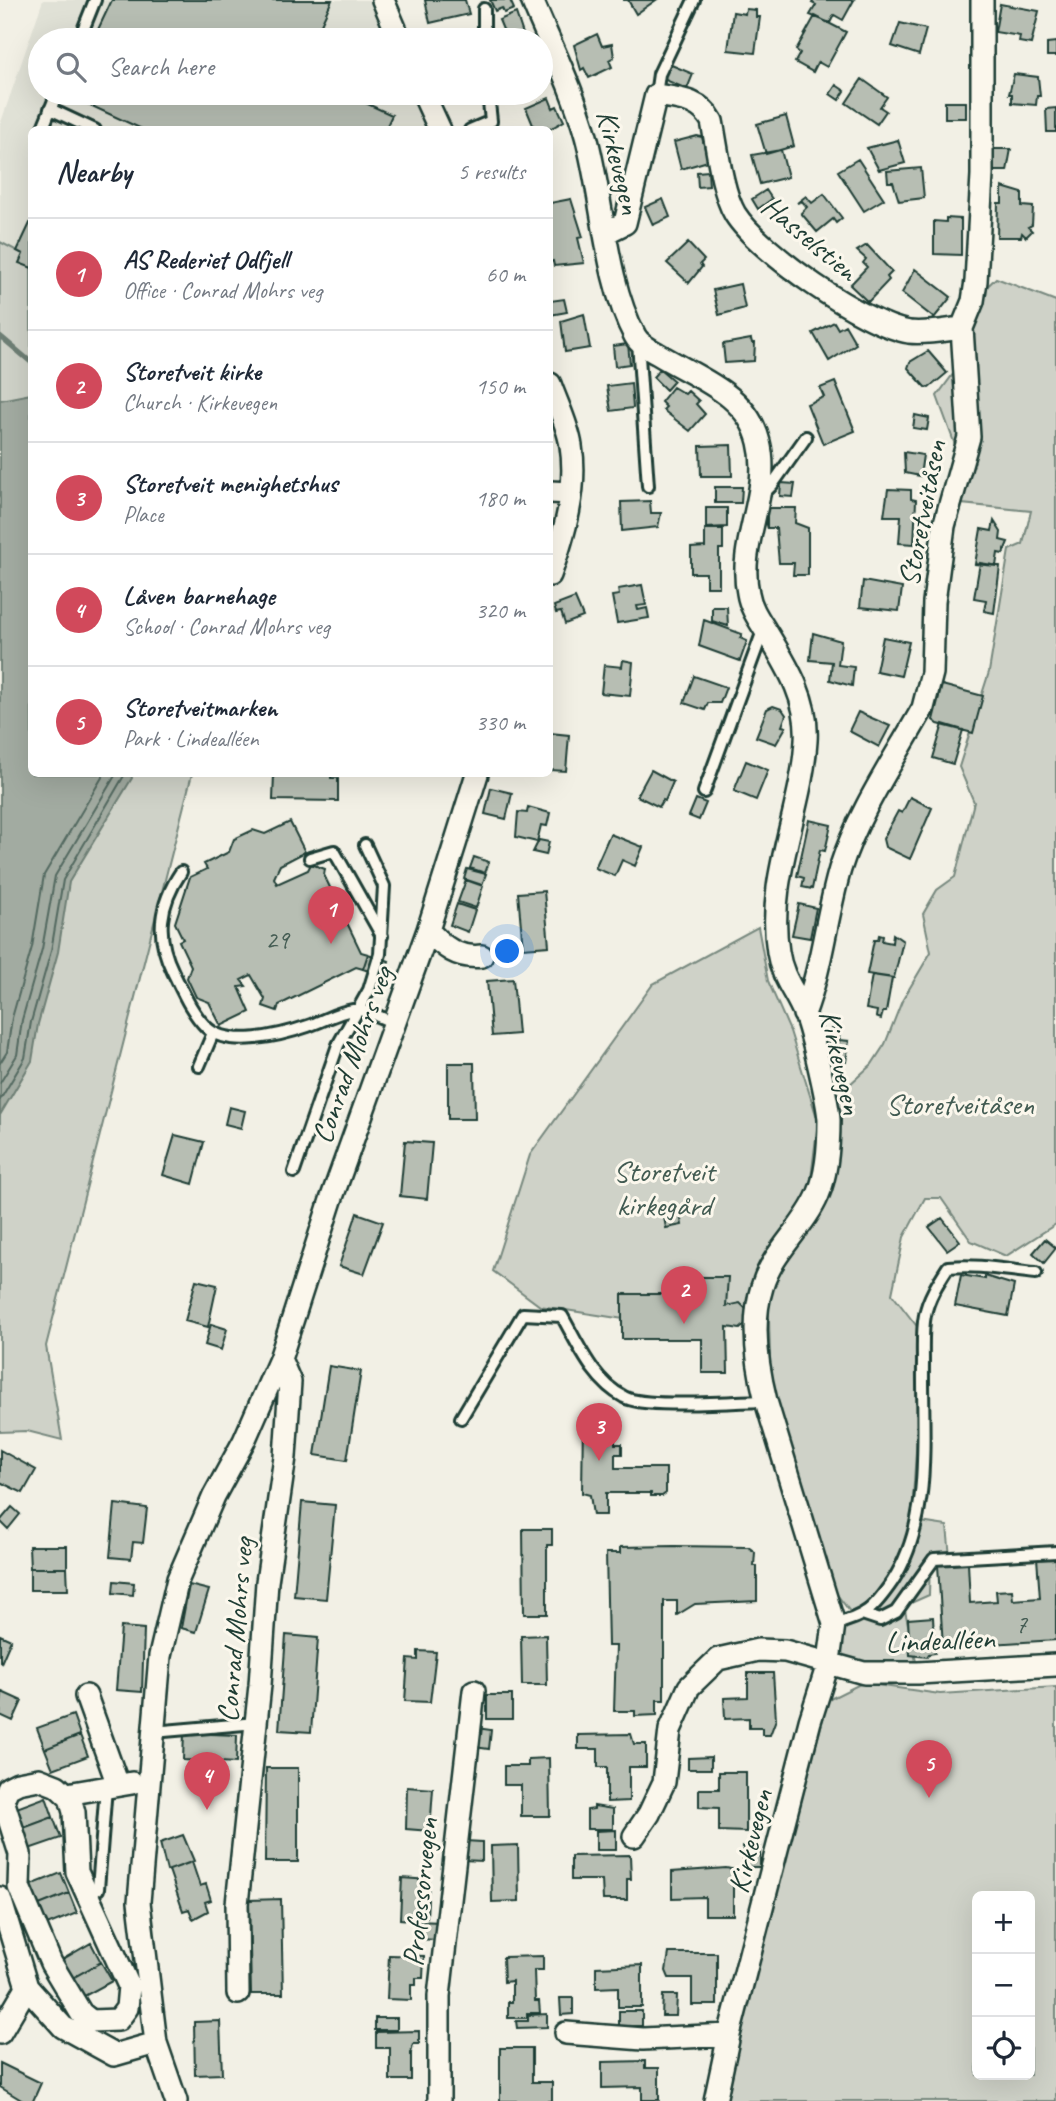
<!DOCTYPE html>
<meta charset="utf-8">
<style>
:root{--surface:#fff;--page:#f6f6f7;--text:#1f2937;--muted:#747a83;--line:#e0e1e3;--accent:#d1495b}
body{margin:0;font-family:Caveat,sans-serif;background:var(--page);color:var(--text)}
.controls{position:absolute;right:21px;bottom:21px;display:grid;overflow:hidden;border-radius:10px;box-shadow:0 7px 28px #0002}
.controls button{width:63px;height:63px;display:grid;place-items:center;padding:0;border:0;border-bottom:2px solid var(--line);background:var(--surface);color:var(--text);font:35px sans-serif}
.you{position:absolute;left:508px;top:952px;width:24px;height:24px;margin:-18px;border:5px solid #fff;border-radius:50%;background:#1a73e8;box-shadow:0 0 0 10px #1a73e833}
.badge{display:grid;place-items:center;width:46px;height:46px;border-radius:50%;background:var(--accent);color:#fff;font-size:23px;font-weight:700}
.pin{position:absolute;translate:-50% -58px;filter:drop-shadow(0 2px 4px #0008)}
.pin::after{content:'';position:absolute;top:37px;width:24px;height:21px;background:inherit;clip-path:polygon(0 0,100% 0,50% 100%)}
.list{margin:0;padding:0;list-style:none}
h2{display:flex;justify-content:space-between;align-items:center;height:91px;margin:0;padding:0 28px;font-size:30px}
h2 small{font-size:23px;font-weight:400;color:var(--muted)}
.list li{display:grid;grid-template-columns:46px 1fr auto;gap:21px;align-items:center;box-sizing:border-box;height:112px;padding:0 28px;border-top:2px solid var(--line)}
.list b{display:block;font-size:26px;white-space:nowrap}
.list p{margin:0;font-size:23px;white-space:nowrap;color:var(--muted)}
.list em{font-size:23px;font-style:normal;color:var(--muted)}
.icon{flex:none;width:38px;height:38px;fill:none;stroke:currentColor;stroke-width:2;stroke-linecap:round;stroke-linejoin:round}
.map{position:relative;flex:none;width:1056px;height:2101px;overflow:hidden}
.search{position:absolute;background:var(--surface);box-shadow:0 7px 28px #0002;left:28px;top:28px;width:525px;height:77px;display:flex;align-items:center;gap:18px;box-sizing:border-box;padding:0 24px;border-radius:38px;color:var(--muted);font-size:26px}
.panel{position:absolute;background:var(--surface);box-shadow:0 7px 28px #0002;left:28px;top:126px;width:525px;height:651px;border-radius:10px}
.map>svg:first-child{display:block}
.built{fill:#e0e1d6}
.green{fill:#cfd2c8;stroke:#77887e;stroke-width:2;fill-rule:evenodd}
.water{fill:#a2aba1;stroke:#6e7f75;stroke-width:2}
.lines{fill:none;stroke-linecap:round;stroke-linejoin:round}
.shore{stroke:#536960;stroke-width:2}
.stream{stroke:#6e7f75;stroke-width:5}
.building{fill:#b7beb3;stroke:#1f3d34;stroke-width:2}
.lane-casing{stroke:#1f3d34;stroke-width:16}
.street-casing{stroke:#1f3d34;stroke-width:26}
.lane{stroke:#fbf7ec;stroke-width:10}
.street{stroke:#fbf7ec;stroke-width:21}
.labels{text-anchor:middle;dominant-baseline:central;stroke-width:6;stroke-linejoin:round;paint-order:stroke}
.number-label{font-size:26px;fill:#455d54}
.street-label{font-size:30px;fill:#1f3d34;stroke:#fbf7ec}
.park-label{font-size:30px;fill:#425b52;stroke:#fbf7ec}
</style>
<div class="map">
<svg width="1056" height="2101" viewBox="0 0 1056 2101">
<rect width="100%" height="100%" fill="#f2f0e5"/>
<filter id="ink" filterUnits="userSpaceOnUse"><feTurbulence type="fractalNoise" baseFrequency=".0143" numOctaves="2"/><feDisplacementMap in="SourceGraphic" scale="14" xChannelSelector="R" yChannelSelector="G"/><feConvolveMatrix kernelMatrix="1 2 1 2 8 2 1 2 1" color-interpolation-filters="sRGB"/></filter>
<g filter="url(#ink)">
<!-- built -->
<path class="built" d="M43,0H369L387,40H40V93H412L429,129L32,130L31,309L0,297V125Z"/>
<!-- green -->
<path class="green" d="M0,242L31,258L32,774H192L46,1346L62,1440L27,1431L0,1432Z
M996,278L1056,301V1224L1006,1256L971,1241L941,1198H925L904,1237L892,1294L919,1329V1404L913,1498L921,1522L947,1526L950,1557L930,1559L929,1595L904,1606L918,1671L831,1666L826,1639L857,1621L832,1588L771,1394L768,1281L835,1174L838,1095L872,1064L885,1044L902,1001L931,952L923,914L937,890L955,877L974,802L959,767L989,672L1009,550L1023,544L1031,511L962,504L973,450L958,453L937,396L956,370L976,297Z
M758,927L768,981L790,1031L818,1121L809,1195L741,1319L630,1320L540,1306L493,1271L530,1155L653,984Z
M862,1683L940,1694L1056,1687V2101H722L828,1700ZM977,1896H1030V2075H977Z"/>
<!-- water -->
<path class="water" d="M31,394L32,774H131L132,778L69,882L58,952L38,1024L32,1061L0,1115V400Z"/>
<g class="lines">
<!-- shore -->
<path class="shore" d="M0,1063L7,1052L12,1018L32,947L44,875L104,774
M0,1083L17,1055L22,1020L42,949L55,876L116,774
M0,1100L25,1058L31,1022L51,951L63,880L125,774"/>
<!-- stream -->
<path class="stream" d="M0,336L32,363"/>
</g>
<!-- building -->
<path class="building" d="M112,0H332L321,24L358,40H93Z
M425,0H465L469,14L430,23Z
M490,0H510L514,9L504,13L502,8L495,11Z
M623,0H656L636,14L628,0Z
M814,0H854L843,20L834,15L830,23L810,15L816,5L812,3Z
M1000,4L1039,11L1031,44L1019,42L1020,36L995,32Z
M746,9L756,10V17H760L755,53L728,50L733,12L745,14Z
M516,13L525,40H500L498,34L504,32L499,20Z
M815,16L846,32L827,67L818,62L813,72L795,62L800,53L796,50Z
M900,23L926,29L919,55L892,46Z
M597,34L602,46L612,44L614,57L609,60L612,67L589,78L584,68L581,70L574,45Z
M1056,42V56H1047V43Z
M669,64L693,74L687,89L663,79Z
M1014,74L1038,77L1040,96H1037L1036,105L1012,103V94H1009Z
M862,79L887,97L880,107L886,111L877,124L846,103Z
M836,85L845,91L839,100L830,94Z
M70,93H364L361,101L392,115L385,130H144L68,95Z
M549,98L553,108L557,106L564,121L548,130H535L526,108Z
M945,102H966V118H945Z
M1056,108V132H1047L1046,109Z
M786,116L794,146L766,154L757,124Z
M697,136L702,137L708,161L681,169L674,142Z
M898,140L905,163L879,170L867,148Z
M988,149H1011L1007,171H988Z
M781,150L788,177L760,184L752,155Z
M858,159L884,199L864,211L838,171Z
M921,168L924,198L899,201L893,182H888L887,171Z
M708,171L709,186L698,187L697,172Z
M1002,187L1022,193V206L1033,207L1032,225L1028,227L1032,231L1026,237L1022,233L1021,237H997L998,203H1002Z
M766,190L772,199L758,209L752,199Z
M824,194L842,218L836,223L833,219L817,232L801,213L807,207L802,201L797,203L806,196L812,203Z
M571,199L583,237L578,238L584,263L554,266L553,261L550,262V203Z
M663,199L670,217L653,225L645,207Z
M946,218L961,219V255L934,254V221L946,222Z
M32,219V268L19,263L23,254L17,251Z
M688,243L704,260L700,264L702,267L689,283L667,263Z
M867,245L892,272L887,277L889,280L868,302L850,285L867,267L863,263L866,259L857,251Z
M915,269L951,297L934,318L902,293Z
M740,284L745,308L719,315L713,290Z
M564,299L567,312L550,315V301Z
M584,314L590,348L565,352L561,321Z
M834,322L838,329L845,325L856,344L829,361L813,333Z
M751,339L752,343H755L754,361L725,363L723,344Z
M628,344L630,364L615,366L613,346Z
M928,351L947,373L929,388L925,387L908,368L910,362Z
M660,369L674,381L666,390L653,377Z
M835,382L855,431L823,444L807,404L824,397L820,388Z
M631,383L633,408L611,411L607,386Z
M673,387L685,394L688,391L699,401L696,404L705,414L690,431L663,410L666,407L661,402Z
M915,415L929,418L927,430L913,428Z
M731,445L732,476H701L700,446Z
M904,452L923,455L920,476L905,473Z
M781,483L795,484L793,497L780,496Z
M715,487H742L741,503H715Z
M888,489L911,490V499L916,500L914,544L899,543L901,516H884Z
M650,501L651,513H661L658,527L622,531L621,502Z
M706,508H727V527L706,528Z
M767,508H796L795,523L808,528V575H793L794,563H779L776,528H767Z
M994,521L1001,532L1000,540L1008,542L1003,554L998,553L996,566L975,564L981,529L992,531Z
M705,529H723V549H719V587H706V573H691V548L705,547Z
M980,563L1000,566L994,613L984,611L986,600L974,598Z
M863,581L902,588L899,611L860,607Z
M642,585L646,605L637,606L638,610L647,608L649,618L617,623L612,596L619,595L618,589Z
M575,598L583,617L565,624L561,612L556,613L554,606Z
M712,607H727L728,626L712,621Z
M704,620L742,634L740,638L747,641L740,661L699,646Z
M813,633L841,641L838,665L854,667L852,686L830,680L832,662L810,660Z
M883,637L909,642L901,676L876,671Z
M623,660L633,662L630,696L601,693L604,665L622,667Z
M694,676L726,687L720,703H708L705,710L684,703Z
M942,685L983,696L973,733L938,724L933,720Z
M773,706L782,709L786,715L782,726L786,727L776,744L756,737L767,709Z
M858,712L890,726L879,747L849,731Z
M943,724L963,730L953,764L933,758Z
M550,733L569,735L566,771L550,770Z
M746,761L768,770L756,800L734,791Z
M651,770L673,782L665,801L663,800L659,807L637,796Z
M274,774L331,775V778H338V801L273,800Z
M491,788L512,793L506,819L485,814Z
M910,797L932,808L910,859L885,847L883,839L898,811L902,813Z
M696,799L706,803L699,820L689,816Z
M528,807L550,813L547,826L541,825L537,842L516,837L518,812L527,813Z
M809,820L831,825L825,851L820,850L812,889L802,887L804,878L797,876Z
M290,822L305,852L280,865L274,878L277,884L308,870L311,864L325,869L324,875L361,952L368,954L363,969L356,967L279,1005L277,1011L263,1006L265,999L251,975L241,980L246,986L239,987L250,1012L221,1026L209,1002L196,997L187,978L191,966L179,941L183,939L175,923L190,877L207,869L204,864L229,852L234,839L253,830L265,834Z
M610,834L643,847L635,866L622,860L615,876L595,868Z
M539,840L549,842L546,855L533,852Z
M474,857L489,862L485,873L470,868Z
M467,869L486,874L482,885L464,879Z
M466,880L483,886L476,908L458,902Z
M544,891L549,946L523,948L518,893Z
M457,904L475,910L468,932L450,925Z
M799,904L816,908L810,938L792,935Z
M893,934L903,941L894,978L867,974L874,940H878L879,935L883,936L882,941L892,943Z
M368,954L389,961L384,976L363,969Z
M872,975L892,978L886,1012H883L881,1019L876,1017L877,1011L866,1009Z
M513,979L518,1034L492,1036L487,981Z
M831,1029L840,1030L838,1048L828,1047Z
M839,1040L849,1041L846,1062L836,1061Z
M448,1063H474L475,1119H448Z
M229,1107L245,1111L241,1128L225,1124Z
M175,1135L204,1142L193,1184L163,1175Z
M405,1141L432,1143L427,1199L400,1196Z
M679,1208L682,1225L666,1228L663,1212Z
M357,1213L383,1222L364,1274L339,1266Z
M942,1218L960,1241L947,1250L929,1227Z
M1045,1239L1056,1248L1044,1263L1033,1253Z
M961,1275L985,1279V1276L1014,1285L1008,1316L955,1306Z
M702,1277H728L726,1306L740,1303L748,1311V1322L740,1329L727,1327L728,1373H702V1339H622V1294H702Z
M196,1280L217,1285L208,1327L185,1321Z
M211,1324L227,1329L221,1350L205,1345Z
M329,1366L361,1371L347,1460L315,1455Z
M583,1419H615V1444H622V1454H615V1468H666V1493L662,1496H651V1493H606V1515H593L590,1495L582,1493Z
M0,1450L36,1470L23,1493L0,1482Z
M302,1502L335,1505L326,1599L294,1596Z
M115,1504L147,1508L143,1543L133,1542L131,1559L110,1557Z
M12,1507L20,1514L8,1529L0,1521Z
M523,1529H552V1545H547V1614H524Z
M29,1546H67V1568H30Z
M674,1546L748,1547L755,1552L754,1566H757V1601L695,1604L677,1615V1601H664V1700H657V1715L635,1716V1711H614L616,1646H608L606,1553H620V1547Z
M1056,1557V1640L943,1647L938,1565L968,1563L970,1603L997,1601L996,1591L1012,1590L1013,1600L1040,1598L1037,1558Z
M30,1568H67L68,1590H30Z
M114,1581L134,1583L133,1595L113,1593Z
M189,1585L209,1590L196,1632L181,1628Z
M933,1617L935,1653L929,1654L927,1657L910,1655L908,1619Z
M121,1627L144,1629L142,1692L116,1690Z
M0,1635L11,1640L1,1663L0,1662Z
M286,1635L318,1638L311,1732L279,1730Z
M546,1635L547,1685H522L521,1636Z
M418,1651L436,1652L430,1702L405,1701L408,1659L418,1660Z
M748,1673H773L776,1719L770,1735H762V1728H749V1718L725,1719L724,1698L748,1697Z
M2,1692L22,1701L13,1721L0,1715Z
M487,1695H512V1719H487Z
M73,1715L80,1735L45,1749L37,1728Z
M477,1728L491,1730L489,1749L474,1747Z
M184,1733L237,1735L236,1763L183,1760Z
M631,1734L634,1744H646V1767H629V1801L607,1802V1767H598V1749H578V1735Z
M80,1735L88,1756L53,1769L45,1749Z
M711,1757V1769H688V1758Z
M549,1758L550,1816H521V1785H504V1766H528V1759Z
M266,1768H298V1862H265Z
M719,1772H746V1832L719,1831V1808L699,1807V1789H719Z
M407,1787L433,1789L430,1831L406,1829Z
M46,1797L53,1817L18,1830L11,1810Z
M594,1806L613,1809V1829H587V1810L594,1809Z
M53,1817L61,1838L26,1850L18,1830Z
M616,1830V1850H596V1831Z
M183,1835L194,1861L167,1871L160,1843Z
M465,1841L482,1842V1861L463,1860Z
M518,1845L519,1901L492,1902L491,1846Z
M743,1847H760V1867H743Z
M630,1855L631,1879H627V1900H603L602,1880H571V1856Z
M192,1862L200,1886L206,1884L211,1900L205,1902L208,1911L193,1919L189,1909L183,1911L169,1870Z
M726,1868L736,1870V1879H733V1915H705V1897L672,1898V1872Z
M61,1873L69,1893L34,1907L26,1887Z
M402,1878L429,1880L427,1917L410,1916V1920L400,1919Z
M69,1893L77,1913L42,1927L34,1907Z
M281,1899L283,1994H251L249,1900Z
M416,1921L441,1922L440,1940L415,1939Z
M91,1943L101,1962L69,1980L58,1962Z
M669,1953H717V2005H692V1978H669L666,1971Z
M389,1955L424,1956L423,1978H416V1985H411V2000L387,1999Z
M543,1956V1970H534L535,2001H539L540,2013H527V2018H508V2002H512V1981L504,1982L503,1957Z
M101,1962L112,1981L79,1999L69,1980Z
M642,1965V2007H618V1987L596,1988V1967Z
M663,1995H677L676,2016H662Z
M560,1998H573V2014L561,2015Z
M619,2011H642V2026H619Z
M547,2014V2027L517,2028L516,2021H528V2015Z
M375,2018H397V2030H375Z
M220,2021L222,2074L195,2075L194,2022Z
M419,2031V2044H413L411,2053V2080H390V2048H376V2032Z
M500,2048H532V2082H552V2101H500Z
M645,2061V2068H659V2100H642V2087L602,2088V2062Z
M0,2063L41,2083L33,2101H23L0,2087Z"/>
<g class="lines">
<defs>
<path id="lane" d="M79,40L95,0
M484,40V9
M656,95L659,74L694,0
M50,109L95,130
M42,130L57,93
M470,130L491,121L488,93
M638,342L648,486
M762,495L772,485L806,437
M704,792L764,628
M310,858L334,851L382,936
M181,872C159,905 155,936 173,972C182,990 191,1012 206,1027C228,1049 282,1035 308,1026C323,1021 338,1012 353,1010C367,1009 381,1018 394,1023
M199,1066L213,1033
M294,1172L338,1045L369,990L380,954L384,886L365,845
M461,1418L523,1314L562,1316C578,1344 593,1381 624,1397C645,1409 737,1401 766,1401
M865,1615L880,1620L896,1612L934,1559L1056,1552
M834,1624C866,1617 874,1608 892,1582C933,1520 922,1434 923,1363C923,1348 922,1330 925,1315C928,1298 939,1281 948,1267C979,1264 1005,1270 1036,1273
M153,1732L256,1723
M87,1895L98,1889L106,1787"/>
<path id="street" d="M383,0L400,40
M532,0C550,44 573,89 586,136C603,198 605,280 635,336C640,345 649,349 658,354C697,378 747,393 759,442C772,493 737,543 748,593C750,606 757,617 764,628C785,663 809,698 806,741C802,812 766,879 778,952C782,979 796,992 805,1015C812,1033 828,1102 829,1120C829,1143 827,1174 818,1195C804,1228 772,1252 762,1287C751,1322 757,1365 766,1401L834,1624L829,1661L810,1721L729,2035L715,2101
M423,93L440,130
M607,232L625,223L656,95C680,99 699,99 712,121C717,147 722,192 735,214C759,252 864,325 909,332C926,334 945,330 962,328
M550,384C557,404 568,425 571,446C578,489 564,535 550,575
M550,492L571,493
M428,930C443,947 458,959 482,956
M804,1014C822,967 826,917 840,869C858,812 894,760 923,708L932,673L934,602L944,526L969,437L962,328L973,301L976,281L982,175V0
M86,1696L118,1785
M39,1779L57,1786L70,1798L74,1812L77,1872L129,1986L127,2008L118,2020L91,2021L81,2013L51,1963L19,1887L20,1854L3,1800L8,1788L18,1783Z
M67,1794L132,1783
M634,1836L649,1814L664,1782L670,1730L689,1687L718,1659L758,1650L785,1651L864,1673H918L1056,1665
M0,1898L27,1987L63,2027L114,2055L156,2043
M238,1993L237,1904L260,1685L267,1582L285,1457L290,1382L280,1359
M0,2033L27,1987
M566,2033L643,2039L729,2035
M176,2101L156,2043L139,1902L160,1656L178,1579L214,1496L244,1441L280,1359L331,1200L428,930L477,774
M439,2101V1996L474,1691"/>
</defs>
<!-- lane casing -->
<use href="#lane" class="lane-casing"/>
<!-- street casing -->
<use href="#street" class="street-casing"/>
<!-- lane -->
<use href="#lane" class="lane"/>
<!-- street -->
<use href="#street" class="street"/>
</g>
</g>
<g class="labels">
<!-- number labels -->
<g class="number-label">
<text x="277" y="939">29</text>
<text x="1021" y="1624">7</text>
</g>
<!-- street labels -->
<g class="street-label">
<text transform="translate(619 162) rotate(76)">Kirkevegen</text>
<text transform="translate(810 238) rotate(40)">Hasselstien</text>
<text transform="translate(922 513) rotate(-79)">Storetveitåsen</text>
<text transform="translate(352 1055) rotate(-70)">Conrad Mohrs veg</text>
<text transform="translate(841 1062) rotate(77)">Kirkevegen</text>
<text transform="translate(235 1630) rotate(-85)">Conrad Mohrs veg</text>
<text transform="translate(940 1640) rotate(-2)">Lindealléen</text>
<text transform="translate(750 1841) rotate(-76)">Kirkevegen</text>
<text transform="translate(420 1892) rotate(-84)">Professorvegen</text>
</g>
<!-- park labels -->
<g class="park-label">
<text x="960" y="1104">Storetveitåsen</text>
<text x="664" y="1171">Storetveit<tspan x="664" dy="34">kirkegård</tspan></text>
</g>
</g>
</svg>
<div class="controls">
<button>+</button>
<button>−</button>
<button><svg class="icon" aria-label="locate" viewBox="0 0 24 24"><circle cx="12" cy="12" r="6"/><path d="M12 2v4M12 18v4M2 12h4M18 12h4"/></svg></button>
</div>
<div class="you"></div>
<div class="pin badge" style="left:331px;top:944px">1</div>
<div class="pin badge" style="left:684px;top:1324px">2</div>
<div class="pin badge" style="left:599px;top:1461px">3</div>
<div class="pin badge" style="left:207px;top:1810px">4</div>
<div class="pin badge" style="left:929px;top:1798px">5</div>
<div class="search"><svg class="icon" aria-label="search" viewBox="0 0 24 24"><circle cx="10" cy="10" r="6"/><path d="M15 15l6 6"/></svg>Search here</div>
<section class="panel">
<h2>Nearby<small>5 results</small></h2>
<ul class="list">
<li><span class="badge">1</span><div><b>AS Rederiet Odfjell</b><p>Office · Conrad Mohrs veg</p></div><em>60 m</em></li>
<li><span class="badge">2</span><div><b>Storetveit kirke</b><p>Church · Kirkevegen</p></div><em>150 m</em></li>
<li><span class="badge">3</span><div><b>Storetveit menighetshus</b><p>Place</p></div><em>180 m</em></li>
<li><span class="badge">4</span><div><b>Låven barnehage</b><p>School · Conrad Mohrs veg</p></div><em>320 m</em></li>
<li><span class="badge">5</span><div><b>Storetveitmarken</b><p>Park · Lindealléen</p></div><em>330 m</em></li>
</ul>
</section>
</div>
